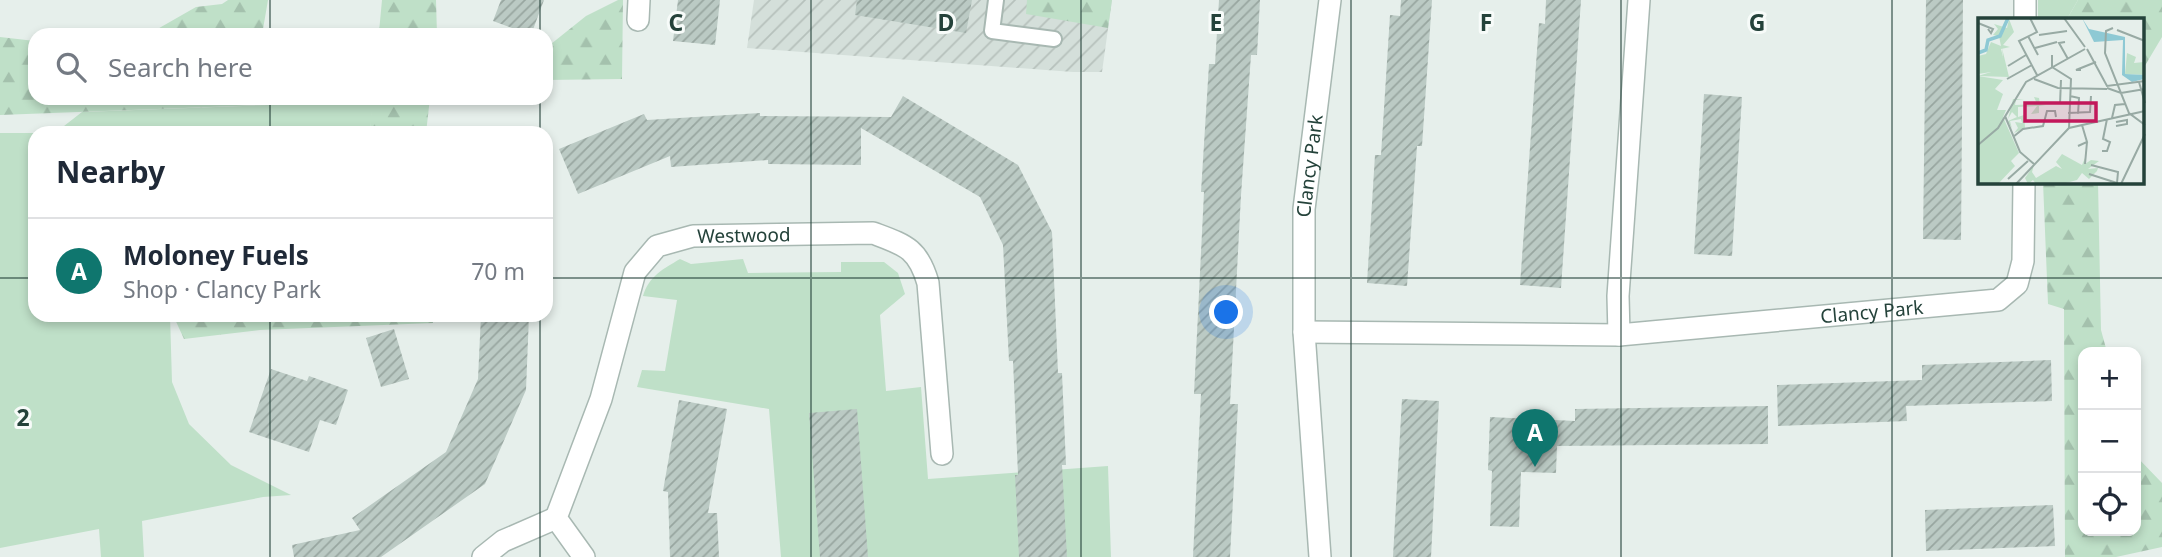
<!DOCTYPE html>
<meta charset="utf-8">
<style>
:root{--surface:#fff;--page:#f2f2f3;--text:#1f2937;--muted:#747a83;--line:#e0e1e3;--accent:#0f766e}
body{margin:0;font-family:"Noto Sans",sans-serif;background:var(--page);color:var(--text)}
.controls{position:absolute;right:21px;bottom:21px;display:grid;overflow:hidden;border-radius:14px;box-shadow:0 4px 10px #0003}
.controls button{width:63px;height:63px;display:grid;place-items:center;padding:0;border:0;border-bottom:2px solid var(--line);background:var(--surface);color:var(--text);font:35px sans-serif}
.you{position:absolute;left:1227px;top:313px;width:24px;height:24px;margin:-18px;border:5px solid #fff;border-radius:50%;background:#1a73e8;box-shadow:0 0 0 10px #1a73e833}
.badge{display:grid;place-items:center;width:46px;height:46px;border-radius:50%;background:var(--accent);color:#fff;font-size:23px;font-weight:700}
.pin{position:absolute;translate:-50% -58px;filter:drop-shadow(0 2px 4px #0008)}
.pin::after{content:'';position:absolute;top:37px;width:24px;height:21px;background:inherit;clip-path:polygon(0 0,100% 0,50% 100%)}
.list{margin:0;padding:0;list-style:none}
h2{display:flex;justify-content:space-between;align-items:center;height:91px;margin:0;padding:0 28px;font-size:30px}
h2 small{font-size:23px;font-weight:400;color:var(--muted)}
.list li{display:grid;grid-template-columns:46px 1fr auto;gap:21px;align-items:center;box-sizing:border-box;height:105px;padding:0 28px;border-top:2px solid var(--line)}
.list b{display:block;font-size:26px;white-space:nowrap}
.list p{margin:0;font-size:23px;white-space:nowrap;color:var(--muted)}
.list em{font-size:23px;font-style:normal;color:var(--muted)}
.icon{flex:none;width:38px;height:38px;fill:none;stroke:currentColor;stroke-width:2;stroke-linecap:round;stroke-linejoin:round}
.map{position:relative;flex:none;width:2162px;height:557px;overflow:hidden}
.search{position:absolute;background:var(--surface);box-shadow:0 4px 10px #0003;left:28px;top:28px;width:525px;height:77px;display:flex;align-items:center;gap:18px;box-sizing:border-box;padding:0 24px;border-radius:21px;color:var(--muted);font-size:26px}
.panel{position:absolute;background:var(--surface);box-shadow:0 4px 10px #0003;left:28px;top:126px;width:525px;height:196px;border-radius:21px}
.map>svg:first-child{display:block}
.industrial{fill:url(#industrial-furrows)}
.grass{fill:#bfe0c8}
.forest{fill:url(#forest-firs)}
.building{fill:url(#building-hatch)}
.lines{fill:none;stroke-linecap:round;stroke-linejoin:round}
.service-casing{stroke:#a8b8b2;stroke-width:18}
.minor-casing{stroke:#a8b8b2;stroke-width:24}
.service{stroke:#fff;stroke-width:14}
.minor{stroke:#fff;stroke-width:21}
.grid{fill:none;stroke:#24423a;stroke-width:2;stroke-opacity:0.55}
.labels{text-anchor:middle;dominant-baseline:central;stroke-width:6;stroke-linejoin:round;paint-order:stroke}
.street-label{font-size:19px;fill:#24423a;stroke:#f7fbf9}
.inset-river{fill:none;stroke:#8ec9d4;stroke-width:3.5}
.inset-road{fill:none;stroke:#98aaa4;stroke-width:2}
.view{fill:#c2185b;fill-opacity:0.15;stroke:#c2185b;stroke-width:3.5}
.inset-edge{fill:none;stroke:#24423a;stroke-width:3.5}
.grid-label{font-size:23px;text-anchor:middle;font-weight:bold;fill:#24423a;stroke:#f7fbf9;stroke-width:6;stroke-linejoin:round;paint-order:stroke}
</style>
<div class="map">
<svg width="2162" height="557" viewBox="0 0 2162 557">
<defs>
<pattern id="industrial-furrows" width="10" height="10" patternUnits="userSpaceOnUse" patternTransform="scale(1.75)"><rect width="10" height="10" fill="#d4dfda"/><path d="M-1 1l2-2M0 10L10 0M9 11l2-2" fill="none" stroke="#b6c1bc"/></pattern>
<pattern id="forest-firs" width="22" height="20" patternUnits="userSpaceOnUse" patternTransform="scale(1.75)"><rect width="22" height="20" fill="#bfe0c8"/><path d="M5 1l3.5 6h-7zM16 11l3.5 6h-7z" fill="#a4c1ad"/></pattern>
<pattern id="building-hatch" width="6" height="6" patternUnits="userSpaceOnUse" patternTransform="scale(1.75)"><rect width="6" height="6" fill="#bbcac4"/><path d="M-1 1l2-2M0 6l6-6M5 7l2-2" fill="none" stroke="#98a6a0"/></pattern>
</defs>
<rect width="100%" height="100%" fill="#e6efeb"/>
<!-- industrial -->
<path class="industrial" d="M754,0H1112L1102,72H1073L747,48Z"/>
<!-- grass -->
<path class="grass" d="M2038,0H2078L2067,19H2038Z
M373,101L370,133H38H55L82,112Z
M0,133H35V315H170L172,382L189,424L231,465L291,495L263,497L142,521L144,557H101L99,529L0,548Z
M680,259L691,264L743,259L748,273L841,272V262H884L898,273L905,294L880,315L886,391L921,387L928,479L1108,466L1111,557H781L769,409L637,387L642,370L665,371L677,300L643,296C649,276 663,269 680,259Z"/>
<!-- forest -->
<path class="forest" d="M228,0H268L262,35H147L196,7L222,4Z
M382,0H436L437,35H304L379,32Z
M618,0H623L622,79L546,80V48L586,16Z
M1027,0H1112L1108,28L1026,14Z
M2078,0H2162V37L2143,69V19H2067Z
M0,37L35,41V98H430L426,133H370L372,101L0,115Z
M2043,182H2098L2101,330L2107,352H2083V531H2136V456L2162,483V547L2116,557H2065L2064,309L2048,304Z
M173,315H432L433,323L260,330L184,339Z"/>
<!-- building -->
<path class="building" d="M501,0H544L531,35L493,21Z
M678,0H720L715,45L673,41Z
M857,0H972L966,33L855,15Z
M1219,0H1260L1257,55H1251L1241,195L1230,404H1238L1230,557H1193L1201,394H1194L1204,192H1201L1209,64H1215Z
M1401,0H1432L1422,146H1417L1407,286L1367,283L1375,155H1381L1390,15L1400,16Z
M1546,0H1581L1561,288L1520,285L1539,23L1545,24Z
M1926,0H1963L1961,240L1923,239Z
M1704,94L1742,97L1732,256L1694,254Z
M903,96L1018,165L1052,232L1058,373H1062L1066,465H1062L1067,557H1019L1015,475H1018L1013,361H1009L1003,245L980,197L861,128V165L768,164V160L671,167L670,156L578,194L559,149L644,114L647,120L760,113V116L891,117Z
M481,315H529L526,390L485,484L381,557H294L292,545L360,530L352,518L446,452L478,379Z
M394,329L409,379L381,387L366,338Z
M2051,360L2052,401L1906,406L1907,421L1778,426L1777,385L1922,380V365Z
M271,369L307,381L309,376L348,390L336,425L320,420L309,452L249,432Z
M1402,399L1439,401L1431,557H1393Z
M679,400L727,409L708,513H717L719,557H670L668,492L663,491Z
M1768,406V444L1557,446L1556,473L1521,472L1519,527L1490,526L1492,471L1488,470L1490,417L1575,421V409Z
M857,409L868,557H820L809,413Z
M2053,505L2055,546L1926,551L1925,510Z"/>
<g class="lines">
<defs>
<path id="service" d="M996,0L992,31L1054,39"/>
<g id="minor">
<path d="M2025,19V0"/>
<path d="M638,20L639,0"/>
<path id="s1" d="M1304,332L1619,335L1998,300L2017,284L2023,261L2024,182"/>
<path d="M1619,335L1618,296L1639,0"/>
<path d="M483,557L503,541L556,518"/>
<path id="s2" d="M584,557L556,518L601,399L635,272L657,246L693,236L873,233C905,245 918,248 928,283L942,454"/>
<path id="s3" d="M1320,557L1304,332V209L1330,0"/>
</g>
</defs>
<!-- service casing -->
<use href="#service" class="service-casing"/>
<!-- minor casing -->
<use href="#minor" class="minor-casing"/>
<!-- service -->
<use href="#service" class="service"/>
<!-- minor -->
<use href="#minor" class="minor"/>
</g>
<!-- grid -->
<path class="grid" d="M270,0V35M540,0V35M811,0V557M1081,0V557M1351,0V557M1621,0V557M1892,0V557M270,98V133M540,98V133M0,278H35M546,278H2162M270,315V557M540,315V557"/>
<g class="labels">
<!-- street labels -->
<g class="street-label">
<text stroke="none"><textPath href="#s3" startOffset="392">Clancy Park</textPath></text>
<text stroke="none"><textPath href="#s2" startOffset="429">Westwood</textPath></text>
<text stroke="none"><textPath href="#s1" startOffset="569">Clancy Park</textPath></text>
</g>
</g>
<!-- overview -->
<g transform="translate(1978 18)">
<rect width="166" height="166" fill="#e6efeb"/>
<path d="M31,1L36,14L25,27L32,29L23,31L25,39L13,54L0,56V38L8,36L13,24L23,28L21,18L15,17L20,11L16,6L29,10ZM0,58L25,62L17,71L25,76L19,92H28L25,99L41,135L33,143L37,148L20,166H0ZM84,136L104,147L107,140V146L113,142L121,143L110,151L120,150L119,153L111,161L104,155L99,162L84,166H58L55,162L50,166L47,160L56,147L54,154L58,160L78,148L84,151L78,144Z" fill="#bfe0c8"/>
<path d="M24,30L31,59L0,58L13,54V44L25,39ZM56,79L61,80L62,86L68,87L61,88V95L53,96L59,88L40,89V99L46,97V90L47,110L36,115L40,110L37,104L44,105L43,101L32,103L34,111L30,103L39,99L34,94L30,101L35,81H46L38,82L37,87L59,86Z" fill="#bfe0c8"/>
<path d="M149,35L158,39L156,45L166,44V57L147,56Z" fill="#bfe0c8"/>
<path d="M104,0L111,11L147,19V56L166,57V61L154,64L144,57L145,22L116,24Z" fill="#8ec9d4"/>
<path class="inset-river" d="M0,35L8,32L10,22L22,18L30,0"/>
<path class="inset-road" d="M52,0L59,14L41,23L59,57M86,0L107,29M0,5L15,11L13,15L10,11M135,10L128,13L127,35L151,95L167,107M139,12L167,23M61,17L89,13M50,18L60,37M87,24L81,25L90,41M57,30L79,24M109,31L129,68L167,63M74,37V49L93,61L91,110M30,48L48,37M103,52H98L118,44M29,61L54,47M56,61L80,70L129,71M161,64L167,85M129,70L143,75L167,71M92,78L101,80L100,96M82,86L83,62M90,95L112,94L113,78M27,98L42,134L56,146M134,100L137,87L147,86M138,104L149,102V106L138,108M35,119L45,111L65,108L69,93H77L78,99M0,127L20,110L48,64L107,31M100,128L109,124L104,107M124,133H129L132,124L125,121L129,101M107,146L109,124M113,147L140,154L139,165M111,156L139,165M30,161L50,143M38,166L91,110L167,93M143,166L167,116"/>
<path class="view" d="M47,85H118V103H47Z"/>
<rect width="166" height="166" class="inset-edge"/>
</g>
<g class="grid-label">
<text x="676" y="31">C</text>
<text x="946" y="31">D</text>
<text x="1216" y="31">E</text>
<text x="1486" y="31">F</text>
<text x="1757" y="31">G</text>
<text x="23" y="426">2</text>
</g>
</svg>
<div class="controls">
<button>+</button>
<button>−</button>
<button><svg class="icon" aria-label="locate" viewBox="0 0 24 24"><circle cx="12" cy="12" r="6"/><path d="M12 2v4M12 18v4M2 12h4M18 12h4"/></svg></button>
</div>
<div class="you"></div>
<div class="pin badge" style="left:1535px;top:467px">A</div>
<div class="search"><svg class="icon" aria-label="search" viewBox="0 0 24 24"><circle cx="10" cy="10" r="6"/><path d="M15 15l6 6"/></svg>Search here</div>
<section class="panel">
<h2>Nearby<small></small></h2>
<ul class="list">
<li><span class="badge">A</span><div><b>Moloney Fuels</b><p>Shop · Clancy Park</p></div><em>70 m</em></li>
</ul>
</section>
</div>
